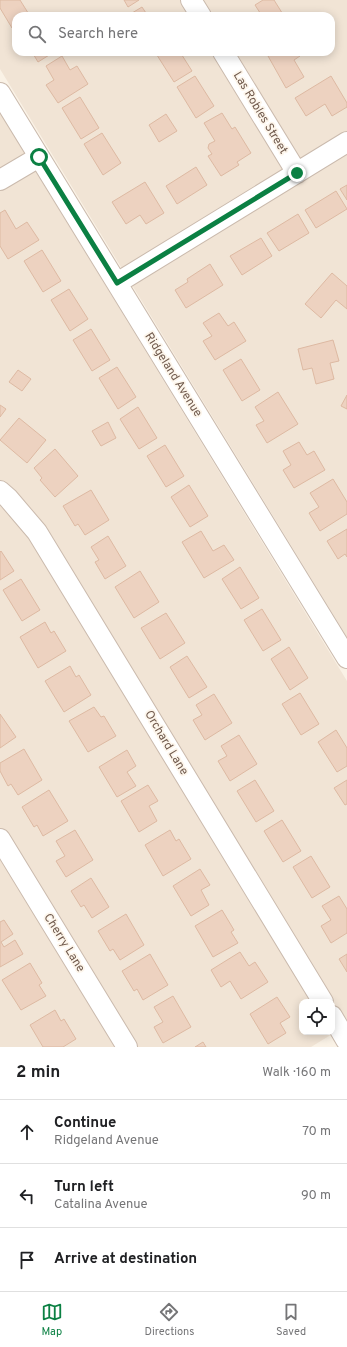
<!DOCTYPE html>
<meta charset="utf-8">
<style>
:root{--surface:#fff;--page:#f2f2f2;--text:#202124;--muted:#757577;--line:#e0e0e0;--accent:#0b8043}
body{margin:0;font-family:Overpass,sans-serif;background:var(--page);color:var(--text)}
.controls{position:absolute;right:12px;bottom:12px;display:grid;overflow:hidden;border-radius:8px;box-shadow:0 2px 10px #0003}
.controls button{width:36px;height:36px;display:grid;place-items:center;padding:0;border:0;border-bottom:1px solid var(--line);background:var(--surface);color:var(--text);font:20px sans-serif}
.stop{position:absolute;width:12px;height:12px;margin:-9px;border:3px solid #0b8043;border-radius:50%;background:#fff}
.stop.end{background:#0b8043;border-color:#fff;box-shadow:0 1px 4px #0008}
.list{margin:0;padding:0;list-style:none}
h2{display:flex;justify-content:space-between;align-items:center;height:52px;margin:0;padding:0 16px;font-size:17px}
h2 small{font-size:13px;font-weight:400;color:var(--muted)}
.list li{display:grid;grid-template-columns:26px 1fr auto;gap:12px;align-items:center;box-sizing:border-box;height:64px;padding:0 16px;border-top:1px solid var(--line)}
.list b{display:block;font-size:15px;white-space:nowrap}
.list p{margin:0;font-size:13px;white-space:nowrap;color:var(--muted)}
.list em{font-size:13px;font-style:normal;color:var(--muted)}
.icon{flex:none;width:22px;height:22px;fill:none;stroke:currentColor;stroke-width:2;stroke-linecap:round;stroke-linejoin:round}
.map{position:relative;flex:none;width:347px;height:1047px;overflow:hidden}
.search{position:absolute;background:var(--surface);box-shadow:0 2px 10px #0003;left:12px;right:12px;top:12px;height:44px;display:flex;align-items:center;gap:10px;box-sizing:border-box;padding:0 14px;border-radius:12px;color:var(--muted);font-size:15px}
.sheet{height:244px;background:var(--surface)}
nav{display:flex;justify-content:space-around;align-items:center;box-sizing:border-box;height:56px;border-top:1px solid var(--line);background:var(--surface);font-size:11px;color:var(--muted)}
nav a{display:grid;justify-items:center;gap:2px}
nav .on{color:var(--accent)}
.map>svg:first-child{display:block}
.residential{fill:#f1e4d5;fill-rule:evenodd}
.building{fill:#edd2c0;stroke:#ddb9a2}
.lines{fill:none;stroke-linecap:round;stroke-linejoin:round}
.minor-casing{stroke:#cabaad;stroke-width:22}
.minor{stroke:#fff;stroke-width:20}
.route{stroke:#0b8043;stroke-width:5}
.labels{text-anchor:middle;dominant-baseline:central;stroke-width:3.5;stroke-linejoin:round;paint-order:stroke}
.street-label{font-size:12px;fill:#705a4d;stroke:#fdf6ec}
</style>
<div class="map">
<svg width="347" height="1047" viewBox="0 0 347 1047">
<rect width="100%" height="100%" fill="#faf2e6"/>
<!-- residential -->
<path class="residential" d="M0,0H347V637L0,69ZM16,16H331V52H16Z
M0,113L347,681V1025L311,1047H0ZM302,1002H332V1032H302Z"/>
<!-- building -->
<path class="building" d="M0,0H20L30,16H16V26L12,28L0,8Z
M124,0H139L128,7Z
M263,0H274L284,16H262L255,5Z
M142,7L148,16H127Z
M32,52H54L38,62Z
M155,52H180L192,71L174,82Z
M275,52H298L300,56L294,60L304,77L286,88L268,56Z
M62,56L70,70L77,66L88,84L58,103L46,85L54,80L46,66Z
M195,76L214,106L196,118L177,87Z
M331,76L347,103V107L332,116L325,104L306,116L295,98Z
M80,97L99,128L81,139L62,108Z
M222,113L232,129L235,127L251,153L237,162L239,165L221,176L208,156L212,154L208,148L209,144L215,141L204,123Z
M166,114L177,131L159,142L149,125Z
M102,133L121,163L103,175L84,144Z
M196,167L207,185L177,204L166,186Z
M145,182L164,213L146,224L140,215L126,224L112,202Z
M347,185V200L340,189Z
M336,191L347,209L316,228L305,210Z
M5,210L16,229L27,222L39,240L8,259L0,246V213Z
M298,214L309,233L279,251L267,233Z
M261,238L272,256L242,275L230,256Z
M42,250L61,281L43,292L24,261Z
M210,264L223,285L186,308L175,290L188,282L187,279Z
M332,273L347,286V309L336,300L321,318L305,304Z
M69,289L88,319L70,331L51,300Z
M219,313L228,326L234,322L246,341L215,360L203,341L212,336L203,323Z
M91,329L110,360L92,371L73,340Z
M333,340L339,361L330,363L334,379L316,384L312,368L303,370L298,349Z
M241,359L260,390L242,401L223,370Z
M117,367L136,397L118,409L99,378Z
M18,370L31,379L22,391L9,382Z
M278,392L298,424L267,443L256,425L264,421L255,407Z
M347,395V409L341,406Z
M0,405L6,409L0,417Z
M138,407L157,438L139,449L120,419Z
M19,418L46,440L27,463L0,440Z
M108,422L116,438L101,446L92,431Z
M299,442L307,455L314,451L325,470L294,488L283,470L291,465L283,451Z
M165,445L184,476L166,487L147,456Z
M55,449L78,476L55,497L40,480L42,478L34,468Z
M333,479L347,502V514L320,531L309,513L319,507L310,493Z
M189,485L208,516L190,527L171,497Z
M91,490L109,520L85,535L78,524L75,526L63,506Z
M347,529V557L345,554L338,559L327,541Z
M201,531L213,551L224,545L234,560L204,578L182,542Z
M108,536L126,566L105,579L95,562L99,560L91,547Z
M1,551L14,571L0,580V552Z
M240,567L259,598L241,609L222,579Z
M140,571L159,602L134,618L115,587Z
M21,579L40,610L22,621L3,590Z
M262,609L281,640L263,651L244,620Z
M166,613L185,643L160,659L141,628Z
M45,622L51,633L54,631L66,651L38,668L20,637Z
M289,647L308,678L290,690L271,659Z
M187,656L207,687L189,698L170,667Z
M70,666L76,677L79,675L91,695L64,712L45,681Z
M300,693L319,724L301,735L282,704Z
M214,694L232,723L205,740L193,720L202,715L196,705Z
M94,707L101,717L104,716L116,736L88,752L69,721Z
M0,714L16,737L0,748Z
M336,730L347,748V766L337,772L318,742Z
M239,735L257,764L230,781L218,761L227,756L221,746Z
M24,749L42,780L18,795L11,784L8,786L0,771V763Z
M127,750L136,766L127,772L136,786L117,797L99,767Z
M255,780L274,811L256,822L237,791Z
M347,780V804L345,805L334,788Z
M148,785L158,801L149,806L157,821L139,832L121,801Z
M49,790L68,821L43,836L37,825L34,827L22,807Z
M282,820L301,851L283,862L264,831Z
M75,830L93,860L66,877L56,861L65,856L56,841Z
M170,830L176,841L179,839L191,859L163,876L145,845Z
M311,856L330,887L312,898L293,867Z
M200,869L210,885L201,890L209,905L191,916L173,886Z
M91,878L109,907L92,918L84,905L81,907L71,891Z
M339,896L347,909V933L331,943L321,926L331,920L322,906Z
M222,910L234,930L231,932L238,943L213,957L195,926Z
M126,914L144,945L120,960L113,949L110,951L98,931Z
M4,920L13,934L1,942L4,947L15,940L23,954L0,967V922Z
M240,952L249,966L255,962L268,982L241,999L230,981L221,987L211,970Z
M150,954L168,985L143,1000L137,989L134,991L122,971Z
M347,954V972L339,959Z
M30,963L42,983L39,985L46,996L21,1010L2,980Z
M173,996L191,1027L163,1043L154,1027L163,1022L154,1007Z
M277,997L290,1017L280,1023L286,1033L268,1044L250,1014Z
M55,1010L61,1021L64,1019L76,1039L63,1047H43L30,1025Z
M203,1042L206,1047H195Z"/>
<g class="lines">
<defs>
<path id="minor" d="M191,0L201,16
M223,52L297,173
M0,93L347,658
M0,180L39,157
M117,283L347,142
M0,491L8,498L37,532L323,1002
M0,839L127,1047
M332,1016L346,1040"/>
</defs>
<!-- minor casing -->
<use href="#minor" class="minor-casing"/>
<!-- minor -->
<use href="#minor" class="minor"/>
</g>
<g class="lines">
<!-- route -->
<path class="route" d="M39,157L117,283L297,173"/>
</g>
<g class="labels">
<!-- street labels -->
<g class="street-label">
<text transform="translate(260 113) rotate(59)">Las Robles Street</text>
<text transform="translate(173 375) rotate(58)">Ridgeland Avenue</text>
<text transform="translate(166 743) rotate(59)">Orchard Lane</text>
<text transform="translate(64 943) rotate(58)">Cherry Lane</text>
</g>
</g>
</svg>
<div class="controls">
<button><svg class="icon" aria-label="locate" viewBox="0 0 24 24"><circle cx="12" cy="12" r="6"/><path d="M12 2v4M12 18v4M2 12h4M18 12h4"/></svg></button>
</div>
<div class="stop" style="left:39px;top:157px"></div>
<div class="stop end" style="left:297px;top:173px"></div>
<div class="search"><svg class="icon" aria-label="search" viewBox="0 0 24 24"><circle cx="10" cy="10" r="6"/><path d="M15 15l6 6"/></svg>Search here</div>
</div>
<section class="sheet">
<h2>2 min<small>Walk · 160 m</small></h2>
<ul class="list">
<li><svg class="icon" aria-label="ahead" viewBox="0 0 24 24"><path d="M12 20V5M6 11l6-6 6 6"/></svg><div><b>Continue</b><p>Ridgeland Avenue</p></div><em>70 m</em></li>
<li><svg class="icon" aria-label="left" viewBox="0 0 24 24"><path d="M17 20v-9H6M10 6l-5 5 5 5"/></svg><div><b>Turn left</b><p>Catalina Avenue</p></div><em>90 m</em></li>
<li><svg class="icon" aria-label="arrive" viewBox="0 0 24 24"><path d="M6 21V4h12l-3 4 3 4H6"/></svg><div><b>Arrive at destination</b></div></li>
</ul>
</section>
<nav>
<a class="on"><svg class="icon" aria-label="map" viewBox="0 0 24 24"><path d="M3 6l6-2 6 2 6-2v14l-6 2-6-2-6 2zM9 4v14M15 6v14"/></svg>Map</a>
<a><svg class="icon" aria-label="directions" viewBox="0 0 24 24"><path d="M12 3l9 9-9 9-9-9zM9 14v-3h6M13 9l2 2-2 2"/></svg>Directions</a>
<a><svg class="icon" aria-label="saved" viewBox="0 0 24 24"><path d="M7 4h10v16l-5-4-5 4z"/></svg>Saved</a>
</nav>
